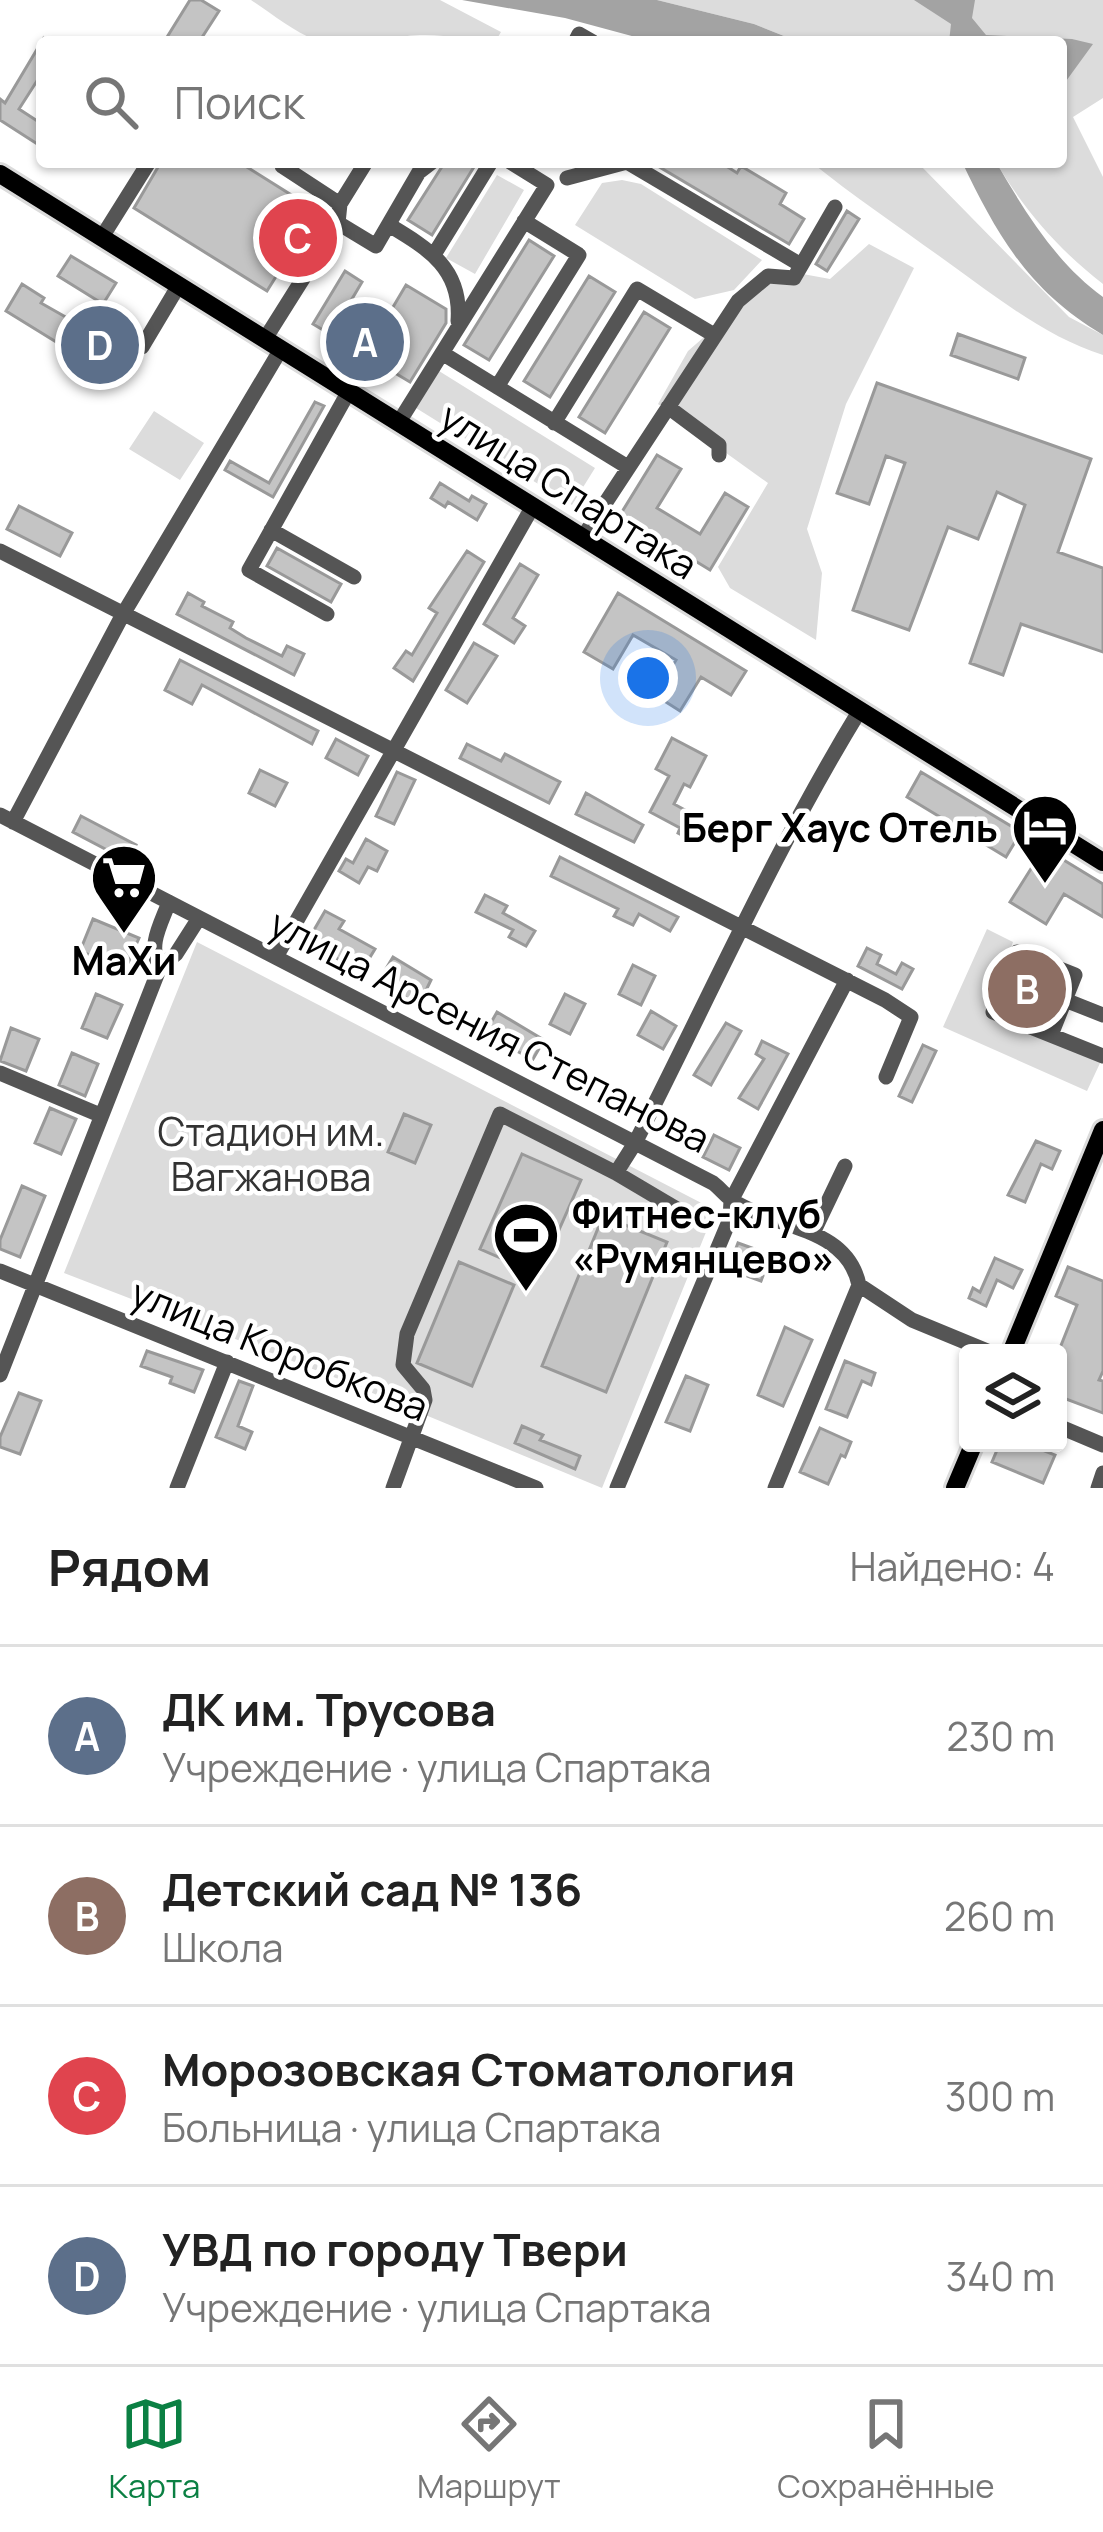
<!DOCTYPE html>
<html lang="ru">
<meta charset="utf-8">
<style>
:root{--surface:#fff;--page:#f6f6f6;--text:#222;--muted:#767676;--line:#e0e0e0;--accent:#0b8043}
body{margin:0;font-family:Manrope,sans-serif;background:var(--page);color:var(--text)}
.controls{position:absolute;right:36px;bottom:36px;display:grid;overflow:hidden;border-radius:12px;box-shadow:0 3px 9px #0004}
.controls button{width:108px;height:108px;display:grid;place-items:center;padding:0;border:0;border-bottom:3px solid var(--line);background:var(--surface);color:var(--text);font:60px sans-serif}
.you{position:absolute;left:648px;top:678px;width:42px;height:42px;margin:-30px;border:9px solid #fff;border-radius:50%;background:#1a73e8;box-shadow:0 0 0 18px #1a73e833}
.badge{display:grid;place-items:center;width:78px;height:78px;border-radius:50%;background:var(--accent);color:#fff;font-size:39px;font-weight:700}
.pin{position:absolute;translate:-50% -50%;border:6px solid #fff;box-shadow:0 3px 12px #0006}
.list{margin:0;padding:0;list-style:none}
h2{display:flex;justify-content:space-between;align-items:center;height:156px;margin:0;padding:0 48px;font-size:51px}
h2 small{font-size:39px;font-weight:400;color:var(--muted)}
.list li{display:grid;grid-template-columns:78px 1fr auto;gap:36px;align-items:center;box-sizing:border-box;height:180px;padding:0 48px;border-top:3px solid var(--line)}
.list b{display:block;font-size:45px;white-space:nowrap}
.list p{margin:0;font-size:39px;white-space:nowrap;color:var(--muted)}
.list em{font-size:39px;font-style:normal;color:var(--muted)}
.icon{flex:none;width:66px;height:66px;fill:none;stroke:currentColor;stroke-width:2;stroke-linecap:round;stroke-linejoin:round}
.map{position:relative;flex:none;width:1103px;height:1488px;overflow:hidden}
.search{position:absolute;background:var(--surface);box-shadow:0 3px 9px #0004;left:36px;right:36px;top:36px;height:132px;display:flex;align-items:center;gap:30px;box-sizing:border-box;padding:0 42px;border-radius:12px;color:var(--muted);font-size:45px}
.sheet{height:876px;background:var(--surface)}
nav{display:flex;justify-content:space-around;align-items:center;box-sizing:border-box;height:168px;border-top:3px solid var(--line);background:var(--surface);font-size:33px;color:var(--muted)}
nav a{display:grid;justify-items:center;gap:6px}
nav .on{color:var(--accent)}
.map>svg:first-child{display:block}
.green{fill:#dcdcdc}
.water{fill:#a3a3a3}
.building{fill:#c4c4c4;stroke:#999;stroke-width:3}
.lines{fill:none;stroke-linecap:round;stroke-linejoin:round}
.major-casing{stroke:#dbdbdb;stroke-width:24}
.minor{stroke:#555;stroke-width:15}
.major{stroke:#000;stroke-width:18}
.labels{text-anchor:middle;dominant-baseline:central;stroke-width:9;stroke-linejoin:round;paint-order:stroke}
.street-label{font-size:39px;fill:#000;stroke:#fff}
.poi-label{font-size:39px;font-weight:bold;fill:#000;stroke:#fff;text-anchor:end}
.park-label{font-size:39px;fill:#333;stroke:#fff}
</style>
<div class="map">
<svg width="1103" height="1488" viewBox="0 0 1103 1488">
<rect width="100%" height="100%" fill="#fff"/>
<!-- green -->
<path class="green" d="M251,0H440L501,32L495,42C470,42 448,34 420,35C388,36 347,52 316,40C294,32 271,13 251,0Z
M657,0H1103V98L1073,117L1103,177V284C1059,250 1024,210 996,162H1061V42H799L754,24Z
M811,162H906L921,166L1069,317L1103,335V355C1048,338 999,299 953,266C905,231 857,199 811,162Z
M497,175L524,190L475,274L446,258Z
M622,180L641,184L762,260L734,290L695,299L575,225L602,183Z
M869,244L914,268L846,404L807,529L822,573L816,640L730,588L718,567L768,483L658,404L688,351L781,270L830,279Z
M439,371L595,468L572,505L416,408Z
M154,411L204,443L180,480L129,449Z
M987,929L1013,942L987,1017L1101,1061L1087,1091L943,1027Z
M197,942L715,1210L602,1488L336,1378L64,1273Z"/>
<!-- water -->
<path class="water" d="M462,0H657L754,24L799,42H654L565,18Z
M914,0H975L972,18L986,35L1072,39L1093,44L1061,88V42H949L951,24Z
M962,162H996C1025,212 1056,263 1103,297V335C1029,291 998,237 962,162Z"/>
<!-- building -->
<path class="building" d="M190,0H201L219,11L199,42H164Z
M42,41V73L19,109L42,124V147L0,120V99L5,103Z
M161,162H239L317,211L267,291L134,208Z
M477,162L432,235L408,220L445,162Z
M651,162H720L737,173L741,166L786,193L780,204L804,219L789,244Z
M847,211L859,219L827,271L816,264Z
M529,240L554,256L489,360L464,345Z
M71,256L116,283L103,304L58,276Z
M345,271L362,282L349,304L383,324L406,285L446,309V323L410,382L313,324Z
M589,276L615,292L550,397L524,381Z
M22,284L44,298L41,303L122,349L108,374L6,311Z
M644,312L670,328L605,433L579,417Z
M958,334L1025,358L1018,379L951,355Z
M877,383L1091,459L1058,552L1103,568V652L1021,624L1003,675L970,663L1025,505L997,492L978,539L948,527L909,630L853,610L905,463L886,456L869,504L837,493Z
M315,402L324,406L273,497L225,470L230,461L269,483Z
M657,455L681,469L657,508L700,534L725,493L748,507L710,570L620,515Z
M440,483L469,501L472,496L486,504L477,520L448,502L445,507L431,498Z
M19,506L72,533L60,556L7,529Z
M277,548L341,584L331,602L267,566Z
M467,551L484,562L413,681L394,668L406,651L412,655L437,613L429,608Z
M520,564L538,575L513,618L525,626L514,643L484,624Z
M188,593L204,602L202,606L233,622L230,628L246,638L282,656L287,646L304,654L294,675L177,614Z
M618,593L746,671L731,695L701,677L680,711L655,695L676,660L633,635L613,669L584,652Z
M474,643L497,656L467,703L446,690Z
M180,660L318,731L312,744L202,685L192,704L165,690Z
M672,738L706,756L690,787L684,784L674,804L703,820L693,841L678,833L680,828L650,812L669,776L656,769Z
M336,739L368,756L358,775L326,758Z
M467,744L501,761L505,754L560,782L549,803L460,758Z
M260,770L287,783L275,806L249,793Z
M397,772L415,780L394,824L376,816Z
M921,772L1021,832L1006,857L907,797Z
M586,793L643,825L634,842L576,814Z
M81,816L136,845L128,861L73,832Z
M366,839L387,851L377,871L368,867L359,883L339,871L346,859L353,863Z
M1044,848L1103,884V917L1064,894L1046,924L1010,902Z
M560,857L678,917L670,931L639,914L633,925L614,916L618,909L551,876Z
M485,895L507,906L503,913L535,931L526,946L509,937L513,930L476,912Z
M325,911L344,921L339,929L375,949L361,972L307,942Z
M93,919L139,938L125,970L80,951Z
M867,948L881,955L877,964L896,974L902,963L913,969L902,989L858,966Z
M393,957L431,980L419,1005L378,982Z
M633,965L655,976L641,1005L619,994Z
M1023,968L1059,982L1044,1019L1009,1005Z
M96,994L122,1005L107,1038L82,1028Z
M565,994L585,1004L570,1034L550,1024Z
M651,1011L676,1026L663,1049L638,1035Z
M497,1012L544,1040L533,1059L484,1035Z
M726,1023L741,1031L711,1085L694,1075Z
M11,1028L39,1039L26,1071L0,1061Z
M762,1041L788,1054L758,1109L739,1098L764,1059L756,1054Z
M923,1045L936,1051L912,1102L899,1096Z
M72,1053L98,1064L85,1096L59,1085Z
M50,1108L76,1119L61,1154L35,1143Z
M404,1114L431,1125L415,1163L388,1152Z
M714,1135L740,1148L729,1170L703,1157Z
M1036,1141L1060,1151L1052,1169L1041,1164L1025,1202L1008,1195Z
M522,1154L581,1180L539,1275L480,1249Z
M22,1186L45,1196L20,1257L0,1249V1240Z
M603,1216L667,1242L606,1392L542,1366Z
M738,1243L771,1255L761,1281L728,1269Z
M995,1258L1022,1270L1013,1288L997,1280L986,1306L969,1298L973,1288L980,1292Z
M459,1262L514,1285L472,1386L417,1363Z
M1068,1267L1103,1281V1371L1099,1380L1103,1381V1413L1058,1396V1353L1077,1305L1056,1296Z
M785,1327L812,1340L783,1406L758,1395Z
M147,1351L203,1370L194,1392L170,1383L172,1377L141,1366Z
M845,1361L875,1373L871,1385L862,1381L847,1417L826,1409Z
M686,1376L708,1385L690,1431L666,1422Z
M239,1381L253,1386L238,1426L252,1432L245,1449L216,1437Z
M19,1393L41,1401L20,1454L0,1447V1437Z
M522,1426L543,1435L540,1440L580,1456L575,1469L515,1443Z
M820,1428L851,1442L845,1457L841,1455L828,1484L800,1472Z
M1000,1443H1025L1055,1455L1043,1483L992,1462Z"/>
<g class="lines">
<defs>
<path id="major" d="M0,174L1103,862
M1011,1353L1103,1130
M955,1488L974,1443"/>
</defs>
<!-- major casing -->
<use href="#major" class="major-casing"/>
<!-- minor -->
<path class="minor" d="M575,42L579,34L593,42
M285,162L282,166L340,204
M366,162L340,204L338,223L376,246L419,172L432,162
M567,178L627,162L801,265
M389,225C429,249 462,269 458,321
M102,237L149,162
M435,253L491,162
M105,325L142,347L179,285
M265,339L338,223
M442,353L626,466
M497,387L579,255L524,221
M668,407L719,445V455
M399,422L547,185L510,162
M554,423L637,289L714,335
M271,530L354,577
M583,537L738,301L768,276L794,278L835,207
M0,551L885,1000L911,1017L886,1077
M327,614L249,570L349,391
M0,815L713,1183C721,1189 727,1198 735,1202C778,1229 847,1227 859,1285L912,1320L992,1353
M13,822L122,616L281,349
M276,957L533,506
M160,967L176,954L199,918
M1065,1000L1103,1015
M1051,1035L1075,975L1017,952L993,1012L1103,1056
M0,1073L100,1115
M616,1173L687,1215
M813,1233L845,1166
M0,1271L536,1488
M0,1375L160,967C147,946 161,924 169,902
M1058,1426L1103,1445
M177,1488L227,1362
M393,1488L425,1400L423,1389L403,1365L407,1334L500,1114L616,1173L635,1143C709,998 775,849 860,710
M617,1488L730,1219L731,1201L847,980
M775,1488L859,1285
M1098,1488L1103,1473"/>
<!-- major -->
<use href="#major" class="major"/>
</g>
<!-- icons -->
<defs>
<symbol id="hotel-pin" viewBox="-11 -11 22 30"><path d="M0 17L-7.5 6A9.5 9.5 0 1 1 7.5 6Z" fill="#000" stroke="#fff"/><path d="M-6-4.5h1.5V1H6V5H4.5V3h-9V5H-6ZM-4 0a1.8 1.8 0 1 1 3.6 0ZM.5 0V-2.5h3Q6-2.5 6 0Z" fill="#fff"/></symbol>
<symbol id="supermarket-pin" viewBox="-11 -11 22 30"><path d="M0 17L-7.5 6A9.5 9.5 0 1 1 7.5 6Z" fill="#000" stroke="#fff"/><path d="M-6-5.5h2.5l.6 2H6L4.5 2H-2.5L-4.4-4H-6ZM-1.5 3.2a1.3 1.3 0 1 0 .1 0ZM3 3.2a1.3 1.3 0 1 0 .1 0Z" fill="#fff"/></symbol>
<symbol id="stadium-pin" viewBox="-11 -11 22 30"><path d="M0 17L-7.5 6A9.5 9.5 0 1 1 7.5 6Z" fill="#000" stroke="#fff"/><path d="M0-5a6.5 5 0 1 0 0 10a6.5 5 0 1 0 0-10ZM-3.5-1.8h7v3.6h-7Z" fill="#fff"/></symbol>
</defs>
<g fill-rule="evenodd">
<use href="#hotel-pin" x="1007" y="789" width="76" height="104"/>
<use href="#supermarket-pin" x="86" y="839" width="76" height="104"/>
<use href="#stadium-pin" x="488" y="1197" width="76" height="104"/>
</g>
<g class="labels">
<!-- street labels -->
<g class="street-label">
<text transform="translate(569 490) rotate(32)">улица Спартака</text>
<text transform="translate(490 1030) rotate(27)">улица Арсения Степанова</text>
<text transform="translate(280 1349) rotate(22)">улица Коробкова</text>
</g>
<!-- poi labels -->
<g class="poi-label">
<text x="998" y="827">Берг Хаус Отель</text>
<text x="124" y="960" text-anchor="middle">МаХи</text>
<text x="572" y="1213" text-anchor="start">Фитнес-клуб<tspan x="572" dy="45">«Румянцево»</tspan></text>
</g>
<!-- park labels -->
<g class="park-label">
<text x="271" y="1131">Стадион им.<tspan x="271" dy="45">Вагжанова</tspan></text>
</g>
</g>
</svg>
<div class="controls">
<button><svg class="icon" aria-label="layers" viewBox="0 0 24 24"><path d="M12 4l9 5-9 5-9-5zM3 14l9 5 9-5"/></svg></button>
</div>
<div class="you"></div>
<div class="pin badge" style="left:365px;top:342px;background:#5c6f8a">A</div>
<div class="pin badge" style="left:1027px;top:989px;background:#8d6e63">B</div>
<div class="pin badge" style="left:298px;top:238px;background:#e0444e">C</div>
<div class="pin badge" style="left:100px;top:345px;background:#5c6f8a">D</div>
<div class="search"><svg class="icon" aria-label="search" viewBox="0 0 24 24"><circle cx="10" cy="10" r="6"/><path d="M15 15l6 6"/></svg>Поиск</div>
</div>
<section class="sheet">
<h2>Рядом<small>Найдено: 4</small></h2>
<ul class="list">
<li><span class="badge" style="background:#5c6f8a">A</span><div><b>ДК им. Трусова</b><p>Учреждение · улица Спартака</p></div><em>230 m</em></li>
<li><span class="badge" style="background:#8d6e63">B</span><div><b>Детский сад № 136</b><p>Школа</p></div><em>260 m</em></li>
<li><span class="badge" style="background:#e0444e">C</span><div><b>Морозовская Стоматология</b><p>Больница · улица Спартака</p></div><em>300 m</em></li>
<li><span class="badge" style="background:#5c6f8a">D</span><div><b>УВД по городу Твери</b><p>Учреждение · улица Спартака</p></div><em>340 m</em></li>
</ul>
</section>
<nav>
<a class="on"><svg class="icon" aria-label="map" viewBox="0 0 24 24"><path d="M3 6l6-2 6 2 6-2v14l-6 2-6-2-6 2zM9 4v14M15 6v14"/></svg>Карта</a>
<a><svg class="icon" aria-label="directions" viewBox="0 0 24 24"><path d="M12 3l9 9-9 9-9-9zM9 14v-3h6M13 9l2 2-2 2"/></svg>Маршрут</a>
<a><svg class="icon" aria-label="saved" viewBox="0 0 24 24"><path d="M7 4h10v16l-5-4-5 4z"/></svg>Сохранённые</a>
</nav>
